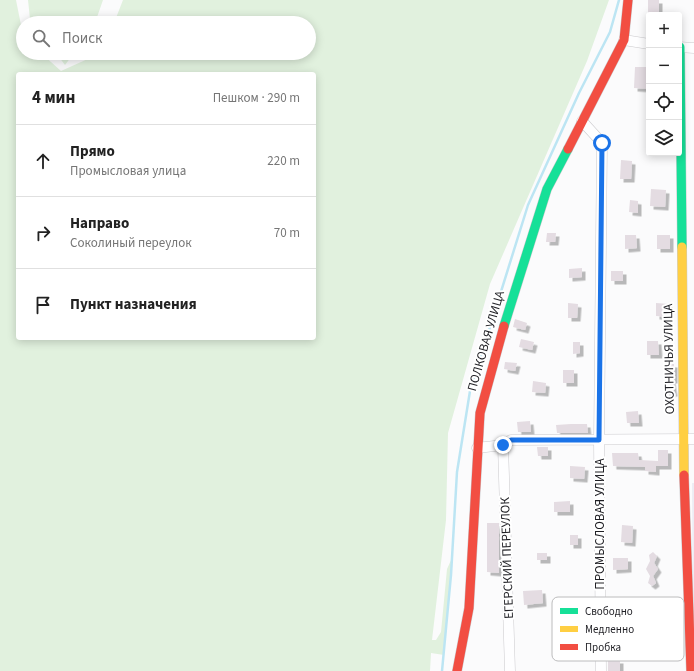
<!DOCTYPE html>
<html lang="ru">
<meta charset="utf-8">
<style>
:root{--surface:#fff;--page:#f2f2f2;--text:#222;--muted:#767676;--line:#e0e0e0}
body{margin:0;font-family:"Source Sans 3",sans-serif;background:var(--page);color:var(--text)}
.controls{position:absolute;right:12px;top:12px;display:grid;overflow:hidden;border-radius:4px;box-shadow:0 2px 10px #0003}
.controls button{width:36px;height:36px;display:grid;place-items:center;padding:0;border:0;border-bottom:1px solid var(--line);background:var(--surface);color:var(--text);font:20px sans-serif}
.stop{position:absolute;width:12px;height:12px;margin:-9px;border:3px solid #1a73e8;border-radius:50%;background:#fff}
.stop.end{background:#1a73e8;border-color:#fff;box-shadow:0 1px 4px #0008}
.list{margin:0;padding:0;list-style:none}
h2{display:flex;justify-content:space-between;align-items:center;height:52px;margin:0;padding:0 16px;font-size:17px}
h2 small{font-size:13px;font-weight:400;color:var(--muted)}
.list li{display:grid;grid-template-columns:26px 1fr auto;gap:12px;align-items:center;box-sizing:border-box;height:72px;padding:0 16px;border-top:1px solid var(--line)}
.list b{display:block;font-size:15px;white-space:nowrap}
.list p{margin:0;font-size:13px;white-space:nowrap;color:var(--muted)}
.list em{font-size:13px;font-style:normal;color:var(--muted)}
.icon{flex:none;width:22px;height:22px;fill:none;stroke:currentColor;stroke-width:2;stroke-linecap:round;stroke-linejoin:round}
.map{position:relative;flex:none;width:694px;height:671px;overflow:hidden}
.search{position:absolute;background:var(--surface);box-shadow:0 2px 10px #0003;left:16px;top:16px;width:300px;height:44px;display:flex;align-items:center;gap:10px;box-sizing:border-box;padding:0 14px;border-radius:22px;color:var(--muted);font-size:15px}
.panel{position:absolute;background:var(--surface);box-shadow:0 2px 10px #0003;left:16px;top:72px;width:300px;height:268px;border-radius:4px}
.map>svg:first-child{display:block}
.built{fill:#ededf4}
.green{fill:#e1f1de;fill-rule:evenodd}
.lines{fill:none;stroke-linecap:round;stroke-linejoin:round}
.stream{stroke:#bce5f3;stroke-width:2.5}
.building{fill:#e4dce2;filter:url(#shadow)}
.street-casing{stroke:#cbcacd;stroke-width:11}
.fast-casing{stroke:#cbcacd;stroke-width:10}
.slow-casing{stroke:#cbcacd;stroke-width:10}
.jam-casing{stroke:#cbcacd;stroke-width:10}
.street{stroke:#fefeff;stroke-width:10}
.fast{stroke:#16e098;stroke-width:9}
.slow{stroke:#ffcf43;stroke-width:9}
.jam{stroke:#f24e42;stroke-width:9}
.route{stroke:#1a73e8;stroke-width:5}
.labels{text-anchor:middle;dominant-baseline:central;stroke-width:4;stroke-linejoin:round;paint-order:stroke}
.street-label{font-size:13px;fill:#1f1f24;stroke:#fff}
.key{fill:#fff;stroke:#bcbcbd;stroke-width:1}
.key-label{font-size:11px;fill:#1f1f24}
</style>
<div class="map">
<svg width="694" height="671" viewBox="0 0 694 671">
<defs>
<filter id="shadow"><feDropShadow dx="3.5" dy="3.5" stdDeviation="0" flood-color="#0004"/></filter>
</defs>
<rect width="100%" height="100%" fill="#fbfbfc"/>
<!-- built -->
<path class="built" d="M692,483H694V671H693Z"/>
<!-- green -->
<path class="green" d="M0,0H16L23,35V53H41L61,71L101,53H309V23H114L123,0H609L587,61L490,284L448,433L446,520L432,640H436L441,632L447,569L452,558V565L444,655L431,653L430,671H0ZM18,74H314V338H18Z
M28,0H103L95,23H33L30,19Z
M56,53H74L65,65Z"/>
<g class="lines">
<!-- stream -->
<path class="stream" d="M442,671L451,575L457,472L470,391L528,205L579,93L610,32L619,0"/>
</g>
<!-- building -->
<path class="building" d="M648,0H659V15H648Z
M635,67H649V89L634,88Z
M621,160L632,161L631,179H620Z
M651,189L666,190L665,207L650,206Z
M630,200L638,201V213L629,212Z
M547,233H556L555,242H546Z
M625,235H636L637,248L625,249Z
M657,235H670V249H657Z
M582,268V277L569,278V269Z
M611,271H623V281H611Z
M568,303L578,304L577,318H568Z
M656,303L669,304V317L656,316Z
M515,319L527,323L525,330L513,327Z
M521,339L534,342L532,350L519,347Z
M647,341H658L659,355H647Z
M573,342H580V353L573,354Z
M505,362L517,363L515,371L504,369Z
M664,364H674V380H672L674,393L666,394Z
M563,370H574V383H563Z
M533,381L546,383L545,393L532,392Z
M638,411L639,423H627L626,412Z
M530,421L531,432H518L517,422Z
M571,424H587L588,433H557L556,425Z
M537,447H548V456H538Z
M658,450H668V466H656V472L645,471V467L613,466L612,453H638L639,460L658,461Z
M570,466L585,467L584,479L570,478Z
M570,501V512H554V502Z
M487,523H499V573L487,572Z
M622,525L633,526L632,543L621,542Z
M570,535H578V545H570Z
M653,552L657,556L654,563L658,569L653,576L656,583L652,586L648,583L650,576L646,569L650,561L649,555Z
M537,553H547V560H537Z
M613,558H628V569L613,570Z
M542,590L543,603L524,605L523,591Z
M608,660H620V671H608Z"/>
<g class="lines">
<defs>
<path id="street" d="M624,40L649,44
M679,47L694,48
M582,121L602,143L599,440L601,671
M503,445L510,671
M477,448L503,445L511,440L694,439"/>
<path id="fast" d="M680,47L682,247
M504,326L547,189L568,149"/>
<path id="slow" d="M682,247L684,475"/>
<path id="jam" d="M568,149L624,40L628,0
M684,475L691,671
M457,671L469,608L480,413L504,326"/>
</defs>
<!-- street casing -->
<use href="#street" class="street-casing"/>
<!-- fast casing -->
<use href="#fast" class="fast-casing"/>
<!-- slow casing -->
<use href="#slow" class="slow-casing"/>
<!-- jam casing -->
<use href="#jam" class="jam-casing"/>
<!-- street -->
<use href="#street" class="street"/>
<!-- fast -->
<use href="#fast" class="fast"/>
<!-- slow -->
<use href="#slow" class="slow"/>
<!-- jam -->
<use href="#jam" class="jam"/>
</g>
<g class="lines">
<!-- route -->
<path class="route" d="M503,445L511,440H599L602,143"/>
</g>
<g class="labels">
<!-- street labels -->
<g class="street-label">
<text transform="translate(486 341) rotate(-74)">ПОЛКОВАЯ УЛИЦА</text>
<text transform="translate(669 359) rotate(-91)">ОХОТНИЧЬЯ УЛИЦА</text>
<text transform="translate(600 524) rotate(-90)">ПРОМЫСЛОВАЯ УЛИЦА</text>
<text transform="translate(507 558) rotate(-92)">ЕГЕРСКИЙ ПЕРЕУЛОК</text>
</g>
</g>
<!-- legend -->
<rect x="552" y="597" width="132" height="64" rx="6" class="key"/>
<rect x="560" y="608" width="18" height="6" fill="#16e098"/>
<rect x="560" y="626" width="18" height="6" fill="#ffcf43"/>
<rect x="560" y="644" width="18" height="6" fill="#f24e42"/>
<g class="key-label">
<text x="585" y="615">Свободно</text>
<text x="585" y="633">Медленно</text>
<text x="585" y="651">Пробка</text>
</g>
</svg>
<div class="controls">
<button>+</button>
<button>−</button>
<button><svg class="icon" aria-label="locate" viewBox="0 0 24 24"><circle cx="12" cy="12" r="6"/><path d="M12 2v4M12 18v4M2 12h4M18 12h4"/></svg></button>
<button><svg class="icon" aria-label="layers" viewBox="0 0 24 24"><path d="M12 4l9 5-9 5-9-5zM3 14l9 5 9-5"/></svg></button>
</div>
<div class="stop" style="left:602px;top:143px"></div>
<div class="stop end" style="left:503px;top:445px"></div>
<div class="search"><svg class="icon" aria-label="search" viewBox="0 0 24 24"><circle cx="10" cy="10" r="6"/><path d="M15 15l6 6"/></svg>Поиск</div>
<section class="panel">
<h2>4 мин<small>Пешком · 290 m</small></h2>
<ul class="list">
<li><svg class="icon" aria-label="ahead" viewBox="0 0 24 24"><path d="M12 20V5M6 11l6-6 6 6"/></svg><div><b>Прямо</b><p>Промысловая улица</p></div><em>220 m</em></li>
<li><svg class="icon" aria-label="right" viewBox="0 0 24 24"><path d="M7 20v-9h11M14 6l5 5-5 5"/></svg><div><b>Направо</b><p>Соколиный переулок</p></div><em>70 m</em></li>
<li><svg class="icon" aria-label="arrive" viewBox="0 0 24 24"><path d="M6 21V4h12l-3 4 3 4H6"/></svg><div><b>Пункт назначения</b></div></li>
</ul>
</section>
</div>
